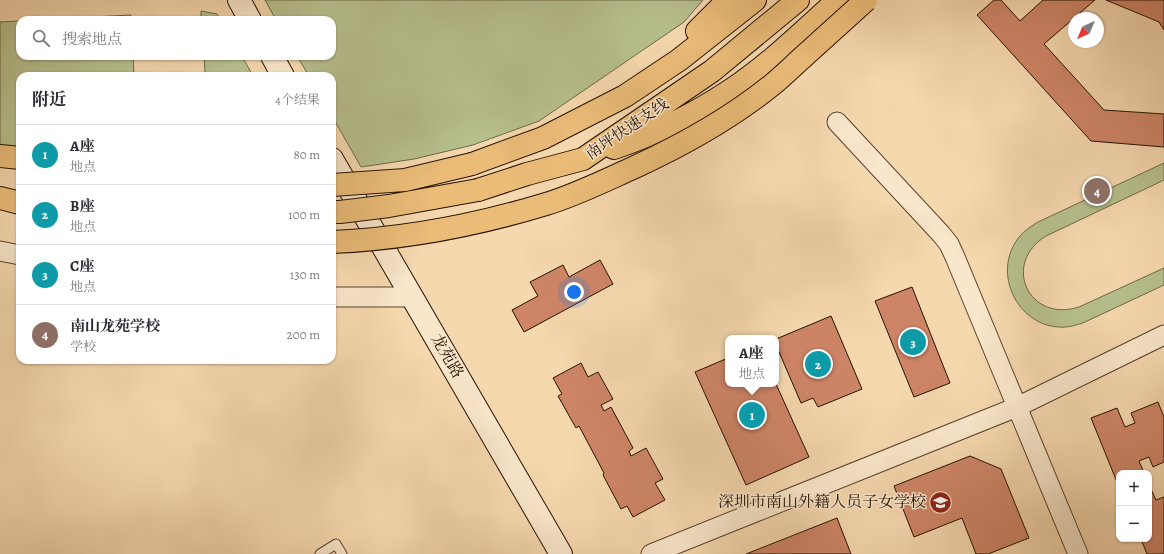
<!DOCTYPE html>
<html lang="zh">
<meta charset="utf-8">
<style>
:root{--surface:#fff;--page:#f2f2f3;--text:#2b2b33;--muted:#7c7c81;--line:#e1e1e2;--accent:#1a73e8}
body{margin:0;font-family:Alegreya,"Noto Serif SC",serif;background:var(--page);color:var(--text)}
.controls{position:absolute;right:12px;bottom:12px;display:grid;overflow:hidden;border-radius:8px;box-shadow:0 1px 3px #0004}
.controls button{width:36px;height:36px;display:grid;place-items:center;padding:0;border:0;border-bottom:1px solid var(--line);background:var(--surface);color:var(--text);font:20px sans-serif}
.compass{position:absolute;left:1068px;top:12px;width:36px;height:36px;border-radius:50%;background:var(--surface);box-shadow:0 1px 3px #0004;rotate:224deg}
.you{position:absolute;left:574px;top:292px;width:14px;height:14px;margin:-10px;border:3px solid #fff;border-radius:50%;background:#1a73e8;box-shadow:0 0 0 6px #1a73e833}
.badge{display:grid;place-items:center;width:26px;height:26px;border-radius:50%;background:var(--accent);color:#fff;font-size:13px;font-weight:700}
.pin{position:absolute;translate:-50% -50%;border:2px solid #fff;box-shadow:0 1px 4px #0006}
.popup{position:absolute;left:725px;top:335px;width:54px;height:52px;box-sizing:border-box;display:grid;place-content:center;border-radius:8px;background:var(--surface);filter:drop-shadow(0 1px 3px #0005);font-size:13px;white-space:nowrap;color:var(--muted)}
.popup b{font-size:15px;color:var(--text)}
.popup::after{content:'';position:absolute;left:50%;top:100%;margin-left:-8px;border:8px solid transparent;border-top-color:var(--surface)}
.list{margin:0;padding:0;list-style:none}
h2{display:flex;justify-content:space-between;align-items:center;height:52px;margin:0;padding:0 16px;font-size:17px}
h2 small{font-size:13px;font-weight:400;color:var(--muted)}
.list li{display:grid;grid-template-columns:26px 1fr auto;gap:12px;align-items:center;box-sizing:border-box;height:60px;padding:0 16px;border-top:1px solid var(--line)}
.list b{display:block;font-size:15px;white-space:nowrap}
.list p{margin:0;font-size:13px;white-space:nowrap;color:var(--muted)}
.list em{font-size:13px;font-style:normal;color:var(--muted)}
.icon{flex:none;width:22px;height:22px;fill:none;stroke:currentColor;stroke-width:2;stroke-linecap:round;stroke-linejoin:round}
.map{position:relative;flex:none;width:1164px;height:554px;overflow:hidden}
.search{position:absolute;background:var(--surface);box-shadow:0 1px 3px #0004;left:16px;top:16px;width:320px;height:44px;display:flex;align-items:center;gap:10px;box-sizing:border-box;padding:0 14px;border-radius:12px;color:var(--muted);font-size:15px}
.panel{position:absolute;background:var(--surface);box-shadow:0 1px 3px #0004;left:16px;top:72px;width:320px;height:292px;border-radius:12px}
.map>svg:first-child{display:block}
.green{fill:#b7c08e;stroke:#6e6847}
.building{fill:#ce8567;stroke:#251100}
.lines{fill:none;stroke-linecap:round;stroke-linejoin:round}
.lane-casing{stroke:#59432c;stroke-width:11}
.street-casing{stroke:#59432c;stroke-width:21}
.secondary-casing{stroke:#251100;stroke-width:24}
.highway-casing{stroke:#251100;stroke-width:24}
.lane{stroke:#f9e6cb;stroke-width:9}
.street{stroke:#f9e6cb;stroke-width:19}
.secondary{stroke:#f9e6cb;stroke-width:22}
.highway{stroke:#ebbc78;stroke-width:22}
.highway-bridge-casing{stroke:#251100;stroke-width:24;stroke-linecap:butt}
.highway-bridge{stroke:#ebbc78;stroke-width:22}
.labels{text-anchor:middle;dominant-baseline:central;stroke-width:3;stroke-linejoin:round;paint-order:stroke}
.street-label{font-size:16px;fill:#251100;stroke:#f9e6cb}
.poi-label{font-size:16px;fill:#251100;stroke:#f9e6cb;text-anchor:end}
</style>
<div class="map">
<svg width="1164" height="554" viewBox="0 0 1164 554">
<rect width="100%" height="100%" fill="#f6d8af"/>
<filter id="stains"><feTurbulence type="fractalNoise" baseFrequency=".005" numOctaves="4"/><feColorMatrix values="0 0 0 0 .2 0 0 0 0 .09 0 0 0 0 .02 0 0 0 .5 -.17"/></filter>
<radialGradient id="worn" r=".72"><stop offset=".6" stop-color="#630" stop-opacity="0"/><stop offset="1" stop-color="#630" stop-opacity=".3"/></radialGradient>
<!-- green -->
<path class="green" d="M265,0H703L684,22L539,121L473,145L414,159L361,167L332,116V76H309L297,56H332V20H276Z
M201,11L217,14L221,20H201Z
M131,15V20H30Z
M20,21V56H133L134,75L205,73L204,56H242L253,76H20V148L0,145V22Z
M1164,163V180L1046,236C1001,264 1029,323 1079,307L1164,268V285L1085,322C1077,325 1068,328 1058,327C1017,324 993,274 1017,240C1022,232 1030,227 1038,222Z"/>
<!-- building -->
<path class="building" d="M994,0H1001L1020,21L1043,0H1095L1044,44L1104,110L1164,114V147L1091,141L977,15Z
M1106,0H1164V30L1159,22Z
M600,260L613,284L524,332L512,310L538,296L530,282L563,265L569,277Z
M912,287L950,383L914,397L875,301Z
M831,316L862,389L818,407L813,398L801,403L776,345V339Z
M728,358V384H776L809,457L746,485L695,372Z
M581,363L588,377L598,372L613,399L601,405L604,411L611,407L633,448L629,451L631,456L646,448L663,479L655,483L665,500L633,517L627,506L621,509L603,475L604,473L579,426L576,428L558,396L562,394L553,378Z
M1158,402L1164,417V462L1153,467L1149,457L1139,461L1144,473H1119V487L1091,418L1117,408L1125,427L1135,423L1131,413Z
M970,456L1001,469L1029,538L988,554H976L962,518L914,537L894,486Z
M1149,485L1156,500L1164,497V554H1147L1141,539H1149Z
M837,518L851,554H746Z"/>
<g class="lines">
<defs>
<path id="lane" d="M320,554L336,544L342,554"/>
<path id="street" d="M837,122L941,234L949,244L955,257L1078,554
M0,251L20,255
M332,297H412
M651,554L1017,407L1164,335"/>
<path id="secondary" d="M239,0L250,20
M272,56L283,76
M332,159L561,554"/>
<path id="highway" d="M697,31L728,0
M614,148C655,134 695,114 731,90C769,65 803,31 838,0
M0,156L20,158
M472,164L543,138L625,96L679,60L755,0
M478,190L527,174L583,159L712,71L798,0
M0,198L20,203"/>
</defs>
<!-- lane casing -->
<use href="#lane" class="lane-casing"/>
<!-- street casing -->
<use href="#street" class="street-casing"/>
<!-- secondary casing -->
<use href="#secondary" class="secondary-casing"/>
<!-- highway casing -->
<use href="#highway" class="highway-casing"/>
<!-- lane -->
<use href="#lane" class="lane"/>
<!-- street -->
<use href="#street" class="street"/>
<!-- secondary -->
<use href="#secondary" class="secondary"/>
<!-- highway -->
<use href="#highway" class="highway"/>
<defs>
<path id="highway-bridge" d="M332,185L405,180L472,164
M332,212H340L389,206L478,190
M332,242C404,239 477,225 546,204C576,195 606,180 635,167C683,145 731,118 772,85C783,76 793,66 803,57C824,38 845,19 866,0"/>
</defs>
<!-- highway-bridge casing -->
<use href="#highway-bridge" class="highway-bridge-casing"/>
<!-- highway-bridge -->
<use href="#highway-bridge" class="highway-bridge"/>
</g>
<!-- icons -->
<defs>
<symbol id="school-disc" viewBox="-11 -11 22 22"><circle r="9.5" fill="#8f2418" stroke="#f9e6cb"/><path d="M0-5L7-2L0 1L-7-2ZM-4 1L0 2.5L4 1V4Q0 6-4 4Z" fill="#fff"/></symbol>
</defs>
<g fill-rule="evenodd">
<use href="#school-disc" x="928" y="490" width="25" height="25"/>
</g>
<g class="labels">
<!-- street labels -->
<g class="street-label">
<text transform="translate(627 129) rotate(-34)">南坪快速支线</text>
<text transform="translate(447 356) rotate(60)">龙苑路</text>
</g>
<!-- poi labels -->
<g class="poi-label">
<text x="926" y="502">深圳市南山外籍人员子女学校</text>
</g>
</g>
<rect width="100%" height="100%" filter="url(#stains)"/>
<rect width="100%" height="100%" fill="url(#worn)"/>
</svg>
<div class="controls">
<button>+</button>
<button>−</button>
</div>
<svg class="compass" viewBox="-18 -18 36 36"><path d="M0-13l5 13h-10z" fill="#e53935"/><path d="M0 13l5-13h-10z" fill="#7c7c81"/></svg>
<div class="you"></div>
<div class="pin badge" style="left:752px;top:415px;background:#0f9aa8">1</div>
<div class="popup"><b>A座</b>地点</div>
<div class="pin badge" style="left:818px;top:364px;background:#0f9aa8">2</div>
<div class="pin badge" style="left:913px;top:342px;background:#0f9aa8">3</div>
<div class="pin badge" style="left:1097px;top:191px;background:#8d6e63">4</div>
<div class="search"><svg class="icon" aria-label="search" viewBox="0 0 24 24"><circle cx="10" cy="10" r="6"/><path d="M15 15l6 6"/></svg>搜索地点</div>
<section class="panel">
<h2>附近<small>4个结果</small></h2>
<ul class="list">
<li><span class="badge" style="background:#0f9aa8">1</span><div><b>A座</b><p>地点</p></div><em>80 m</em></li>
<li><span class="badge" style="background:#0f9aa8">2</span><div><b>B座</b><p>地点</p></div><em>100 m</em></li>
<li><span class="badge" style="background:#0f9aa8">3</span><div><b>C座</b><p>地点</p></div><em>130 m</em></li>
<li><span class="badge" style="background:#8d6e63">4</span><div><b>南山龙苑学校</b><p>学校</p></div><em>200 m</em></li>
</ul>
</section>
</div>
